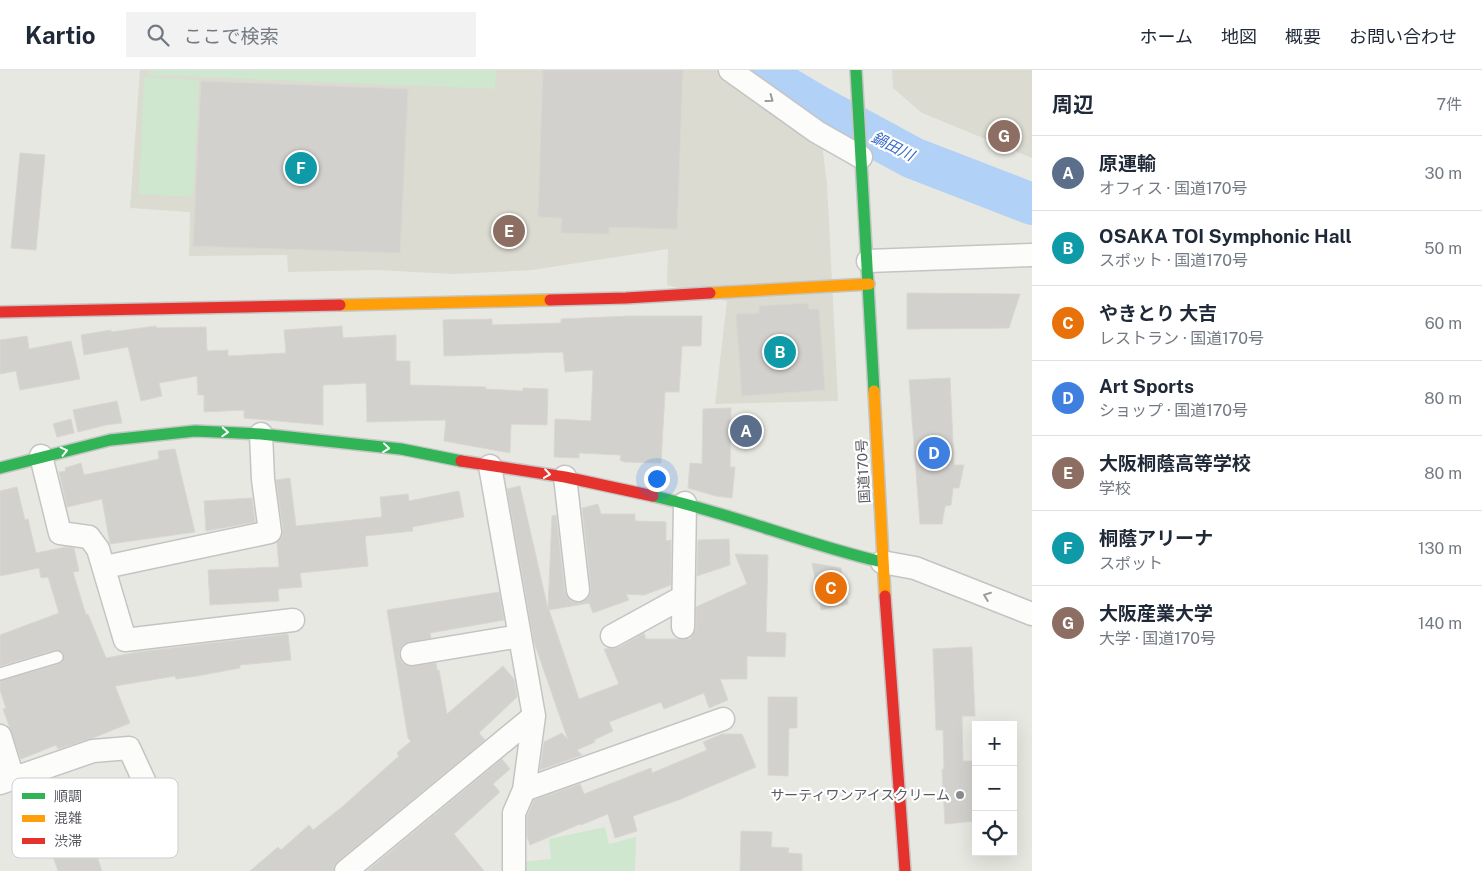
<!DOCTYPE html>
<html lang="ja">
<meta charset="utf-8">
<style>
:root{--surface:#fff;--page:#f2f2f3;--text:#1f2937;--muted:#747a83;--line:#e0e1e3;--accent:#ea580c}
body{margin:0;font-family:"Public Sans","Noto Sans JP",sans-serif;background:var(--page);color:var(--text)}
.controls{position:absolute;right:15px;bottom:15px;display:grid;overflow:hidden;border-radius:0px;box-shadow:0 5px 20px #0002}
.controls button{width:45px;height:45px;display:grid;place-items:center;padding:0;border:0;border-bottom:1px solid var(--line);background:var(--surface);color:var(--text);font:25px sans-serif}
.you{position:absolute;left:656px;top:408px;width:18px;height:18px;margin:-12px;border:4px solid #fff;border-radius:50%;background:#1a73e8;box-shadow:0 0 0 8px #1a73e833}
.badge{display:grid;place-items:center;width:32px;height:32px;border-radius:50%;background:var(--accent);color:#fff;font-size:16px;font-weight:700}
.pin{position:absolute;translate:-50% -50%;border:2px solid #fff;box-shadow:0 1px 5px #0006}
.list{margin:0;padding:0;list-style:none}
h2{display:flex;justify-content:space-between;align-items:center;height:65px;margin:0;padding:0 20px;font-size:21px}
h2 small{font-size:16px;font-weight:400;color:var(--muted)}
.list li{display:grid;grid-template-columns:32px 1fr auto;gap:15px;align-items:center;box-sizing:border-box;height:75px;padding:0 20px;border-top:1px solid var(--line)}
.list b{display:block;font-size:19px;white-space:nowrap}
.list p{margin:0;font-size:16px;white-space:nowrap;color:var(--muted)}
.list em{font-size:16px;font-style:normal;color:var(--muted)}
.icon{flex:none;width:28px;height:28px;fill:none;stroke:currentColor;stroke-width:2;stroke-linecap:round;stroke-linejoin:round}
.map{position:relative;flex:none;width:1032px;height:801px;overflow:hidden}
header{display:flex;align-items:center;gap:30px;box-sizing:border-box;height:70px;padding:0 25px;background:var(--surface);border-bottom:1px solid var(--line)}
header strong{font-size:24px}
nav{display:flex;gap:28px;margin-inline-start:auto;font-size:18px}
.search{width:350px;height:45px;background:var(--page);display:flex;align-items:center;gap:12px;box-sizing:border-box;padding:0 18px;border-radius:0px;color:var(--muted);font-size:19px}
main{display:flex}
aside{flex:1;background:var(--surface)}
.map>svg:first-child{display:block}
.education{fill:#dbdbd1}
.green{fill:#cee7ce}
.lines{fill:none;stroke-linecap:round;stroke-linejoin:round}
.river{stroke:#b2d1f6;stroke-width:42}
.building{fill:#d2d1cd;stroke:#d8d7d1}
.lane-casing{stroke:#c4c4c4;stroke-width:14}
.street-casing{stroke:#c4c4c4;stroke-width:25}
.fast-casing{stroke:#c4c5c4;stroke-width:14}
.slow-casing{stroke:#c4c5c4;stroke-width:14}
.jam-casing{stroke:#c4c5c4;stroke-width:14}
.lane{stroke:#fcfcfb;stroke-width:11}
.street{stroke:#fcfcfb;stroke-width:22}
.fast{stroke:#30b455;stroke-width:11}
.slow{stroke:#ff9f0a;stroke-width:11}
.jam{stroke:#e5322d;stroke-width:11}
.oneway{stroke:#999b9f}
.oneway2{stroke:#fff}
.poi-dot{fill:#8a8c8e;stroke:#fff;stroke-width:2}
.labels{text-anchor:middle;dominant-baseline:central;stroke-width:4.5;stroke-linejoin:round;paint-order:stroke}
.street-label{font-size:14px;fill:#575a61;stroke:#fff}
.poi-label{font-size:14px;fill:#575a61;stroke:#fff;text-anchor:end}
.water-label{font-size:15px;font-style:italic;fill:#386cc8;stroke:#fff}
.key{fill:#fff;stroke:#cdced0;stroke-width:1}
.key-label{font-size:14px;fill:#575a61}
</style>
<header>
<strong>Kartio</strong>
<div class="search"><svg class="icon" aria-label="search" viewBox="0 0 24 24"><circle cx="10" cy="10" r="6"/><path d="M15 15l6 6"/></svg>ここで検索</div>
<nav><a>ホーム</a><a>地図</a><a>概要</a><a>お問い合わせ</a></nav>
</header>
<main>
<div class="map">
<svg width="1032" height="801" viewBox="0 0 1032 801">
<rect width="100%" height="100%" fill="#e8e8e2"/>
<!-- education -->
<path class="education" d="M140,0H720L822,74L827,114L838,331L715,334L727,231L667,215L668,179L532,200L454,204L375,200L288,202L287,185L189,186L190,142L130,138Z
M892,0H1032V88L922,43L893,18Z"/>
<!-- green -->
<path class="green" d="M150,0H496L495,19L150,5Z
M144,7L199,10L193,127L139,124Z
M605,757L609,774L636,767L635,801H524V792L551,789L549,769Z"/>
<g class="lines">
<!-- river -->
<path class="river" d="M763,0L787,18L819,37L913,88L1032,134"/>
</g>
<!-- building -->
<path class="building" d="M543,0H683L677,159L609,157V164L561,163L562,148L538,147Z
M201,11L408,19L400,183L193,176Z
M20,83L45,85L36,180L11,178Z
M907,223L1020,224L1009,258L907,259Z
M808,233L809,239H819L825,320L742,326L736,244L759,243V236Z
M629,246H702L701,276H682L679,322H665L661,393L624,392L620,390L621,385L579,383V388L554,387L555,349L591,351L593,300L565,302L563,282L444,286L443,250L492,249V255L561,253V249Z
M156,256L157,258L206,257L207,281L228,280V286L286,283L284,260L342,256L343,268L396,265V291H410V315L486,317L485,319L523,321V318L548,319L547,355L511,354L510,383L444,371L446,350L367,352L366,313L323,315V355L244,348V340L204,342V325H198L197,306L159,313L162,326L141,331L128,277L84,285L81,265L111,260V262Z
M27,266L29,279L71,271L80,309L20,320L16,301L0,304V270Z
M950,308L954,395H964L959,418H953L951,435L945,436L942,454H920L909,310Z
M117,331L122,353L106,355L78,362L73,340Z
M731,338L730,397H735L732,428L716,426L688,418L690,393L702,394L703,339Z
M71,349L74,363L57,367L53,354Z
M175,379L195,462L110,474L102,429L67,437L59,402L66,401L65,398L81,393L84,405L159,389L158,381Z
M290,408L296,456L382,447L380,427L408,424L409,431L459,421L464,447L412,457L413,461L365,466L368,496L300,503L302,517L278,519L279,531L210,535L208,500L279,497L277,473L282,467L283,460L276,410Z
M520,416L548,539L552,446L556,445L565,522L568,528L573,532L580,533L586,530L590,525L591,519L582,438L598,434L601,444H635V451L666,452V471L671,470V515L644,525L626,524L629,530L593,543L589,533L549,540L579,629L619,614L604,579L618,578L644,563L646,569H690L696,558V537L747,514L735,484L768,485L766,562L786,563L785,587L747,586V609H720L728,630L709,638L704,623L664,639L661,632L609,652L613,661L594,670L595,672L577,680L582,685L540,700L544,672L562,663L568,670L534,572L507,419Z
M17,417L25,450L28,449L36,483L66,477L74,478L79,501L73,502L86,545L88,544L106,588L138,582L288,564L291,590L240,595V598L197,606L176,609L175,606L115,616L130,653L93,668L58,679L56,675L21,689L3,639L6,638L0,620V611L59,594L64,588L62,582L55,580L0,596V565L59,543L48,507L41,508L39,498L0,506V421Z
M252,428L255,452L206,461L204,431Z
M729,469L730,495L697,506L698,470Z
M812,493L841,498L848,534L821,540Z
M499,522L504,550L430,563L431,568L404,574L400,579L399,586L402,593L408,596L436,593L437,600H439L447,644L503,596L514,609L517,627L479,663L485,670L338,791L334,796L333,801H250L278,777L281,780L309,755L313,760L342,737L399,686L397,683L411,671L408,668L387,540Z
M972,577L975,646H962L963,691H976V751L945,754L942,699H944L943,660H936L933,579Z
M768,627H797V658H789L788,706L768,705Z
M722,664H742L756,697L681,729L633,746L637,761L615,768L608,744L581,755L580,754L530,775L527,766V746L534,730L580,714L584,724L651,698L652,703L707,680L703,672Z
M502,689L510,699L493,714L500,722L454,764L484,801H367Z
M79,731L102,801H58L39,745Z
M741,761L772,762L771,777L789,778L788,783L802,784V801H740Z"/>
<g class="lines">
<defs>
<path id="lane" d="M0,604L57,587"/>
<path id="street" d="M730,0L817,62L861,87
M868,191L1032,185
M41,386L60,463L89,467L98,479L125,570L293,550
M490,396L534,646L524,720L514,743V801
M565,407L578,520
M882,492L915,498L1032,544
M105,497L270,462L263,409L261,364
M683,557L685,433
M612,566L683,527
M412,584L520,566
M0,666L13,708
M0,713L93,681L129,678L157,739
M524,720L723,649
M346,801L534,646"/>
<path id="fast" d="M856,0L874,321
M0,398L110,370L195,361L261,364L401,379L461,391
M653,426C731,443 804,474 882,492"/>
<path id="slow" d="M710,223L869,214
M340,235L550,230
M874,321L885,526"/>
<path id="jam" d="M550,230L626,228L710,223
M0,242L340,235
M461,391L565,407L653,426
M885,526L905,801"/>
</defs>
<!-- lane casing -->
<use href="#lane" class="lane-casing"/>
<!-- street casing -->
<use href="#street" class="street-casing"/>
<!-- fast casing -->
<use href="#fast" class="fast-casing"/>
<!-- slow casing -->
<use href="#slow" class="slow-casing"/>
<!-- jam casing -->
<use href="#jam" class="jam-casing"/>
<!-- lane -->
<use href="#lane" class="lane"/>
<!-- street -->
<use href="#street" class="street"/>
<!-- fast -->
<use href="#fast" class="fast"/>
<!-- slow -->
<use href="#slow" class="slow"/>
<!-- jam -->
<use href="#jam" class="jam"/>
</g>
<!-- one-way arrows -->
<defs><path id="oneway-chevron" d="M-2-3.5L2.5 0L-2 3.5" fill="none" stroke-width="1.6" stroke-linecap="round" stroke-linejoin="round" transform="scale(1.25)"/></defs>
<g class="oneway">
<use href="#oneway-chevron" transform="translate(770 29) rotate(36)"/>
<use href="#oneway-chevron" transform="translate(987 526) rotate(-159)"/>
</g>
<g class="oneway2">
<use href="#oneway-chevron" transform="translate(225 362) rotate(3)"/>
<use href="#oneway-chevron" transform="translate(386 378) rotate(6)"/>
<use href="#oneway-chevron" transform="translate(64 381) rotate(-13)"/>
<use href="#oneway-chevron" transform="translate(547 404) rotate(8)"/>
</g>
<!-- markers -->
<circle class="poi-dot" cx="960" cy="725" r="5"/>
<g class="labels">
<!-- street labels -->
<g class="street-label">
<text transform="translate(863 401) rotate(-93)">国道170号</text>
</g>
<!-- poi labels -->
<g class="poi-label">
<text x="950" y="725">サーティワンアイスクリーム</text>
</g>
<!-- water labels -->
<g class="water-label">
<text transform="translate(893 76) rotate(27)">鍋田川</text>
</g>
</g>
<!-- legend -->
<rect x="12" y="708" width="166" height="80" rx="8" class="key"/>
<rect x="22" y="723" width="23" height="6" fill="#30b455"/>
<rect x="22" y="745" width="23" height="7" fill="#ff9f0a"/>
<rect x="22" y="768" width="23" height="6" fill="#e5322d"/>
<g class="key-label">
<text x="54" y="731">順調</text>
<text x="54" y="753">混雑</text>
<text x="54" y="776">渋滞</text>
</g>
</svg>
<div class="controls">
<button>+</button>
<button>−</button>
<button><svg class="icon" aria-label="locate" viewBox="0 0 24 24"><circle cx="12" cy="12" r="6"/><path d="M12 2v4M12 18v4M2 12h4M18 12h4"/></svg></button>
</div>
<div class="you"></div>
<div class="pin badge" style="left:746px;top:361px;background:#5c6f8a">A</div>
<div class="pin badge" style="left:780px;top:282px;background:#0f9aa8">B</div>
<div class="pin badge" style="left:831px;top:518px;background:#e8710a">C</div>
<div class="pin badge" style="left:934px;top:383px;background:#3f7fe0">D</div>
<div class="pin badge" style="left:509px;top:161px;background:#8d6e63">E</div>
<div class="pin badge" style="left:301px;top:98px;background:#0f9aa8">F</div>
<div class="pin badge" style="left:1004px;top:66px;background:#8d6e63">G</div>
</div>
<aside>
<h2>周辺<small>7件</small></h2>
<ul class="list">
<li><span class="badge" style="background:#5c6f8a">A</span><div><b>原運輸</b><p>オフィス · 国道170号</p></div><em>30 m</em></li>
<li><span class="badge" style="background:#0f9aa8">B</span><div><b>OSAKA TOI Symphonic Hall</b><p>スポット · 国道170号</p></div><em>50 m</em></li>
<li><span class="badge" style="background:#e8710a">C</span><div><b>やきとり 大吉</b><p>レストラン · 国道170号</p></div><em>60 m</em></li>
<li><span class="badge" style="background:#3f7fe0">D</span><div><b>Art Sports</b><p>ショップ · 国道170号</p></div><em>80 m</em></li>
<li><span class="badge" style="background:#8d6e63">E</span><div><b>大阪桐蔭高等学校</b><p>学校</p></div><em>80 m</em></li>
<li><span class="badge" style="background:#0f9aa8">F</span><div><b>桐蔭アリーナ</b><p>スポット</p></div><em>130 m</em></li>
<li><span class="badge" style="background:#8d6e63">G</span><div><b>大阪産業大学</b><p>大学 · 国道170号</p></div><em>140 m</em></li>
</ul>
</aside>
</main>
